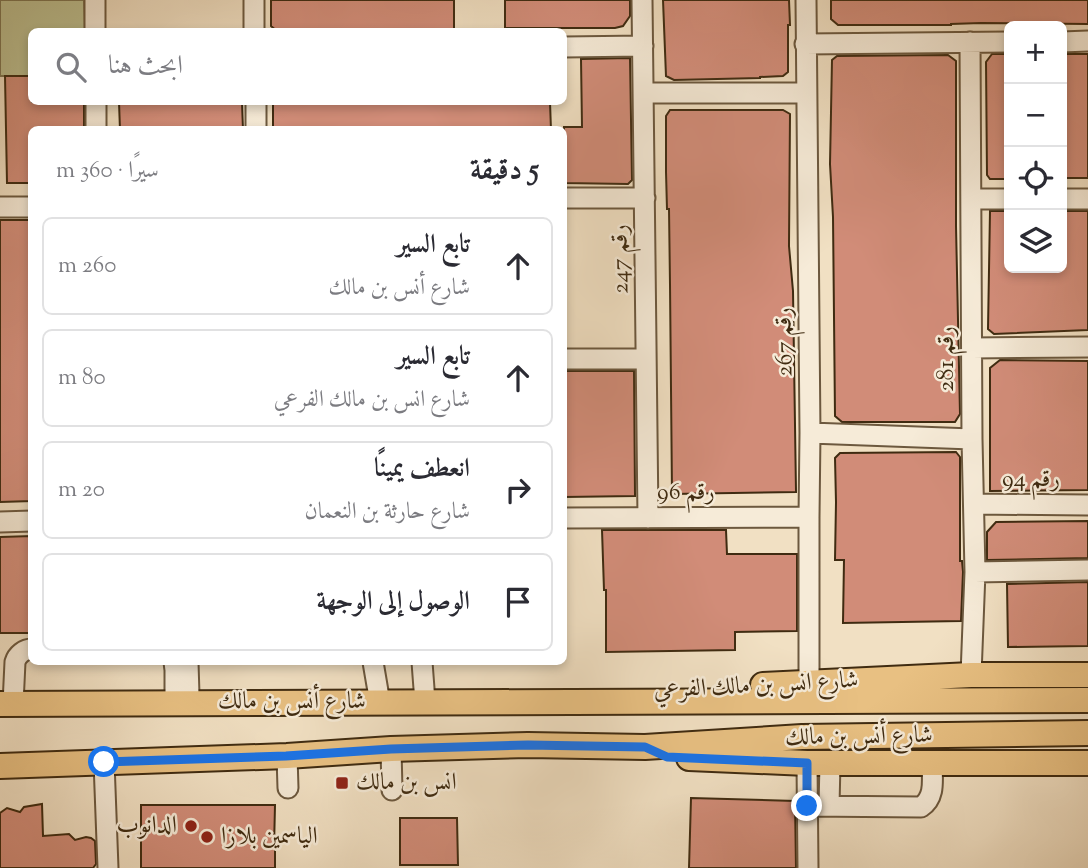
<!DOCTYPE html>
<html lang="ar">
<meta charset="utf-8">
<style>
:root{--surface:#fff;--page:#f7f7f7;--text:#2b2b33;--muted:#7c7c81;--line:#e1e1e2}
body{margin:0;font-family:"Sorts Mill Goudy",Amiri,serif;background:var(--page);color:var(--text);direction:rtl}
.controls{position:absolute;right:21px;top:21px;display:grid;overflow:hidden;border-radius:10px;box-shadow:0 4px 10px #0003}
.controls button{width:63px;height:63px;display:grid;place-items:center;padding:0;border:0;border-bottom:2px solid var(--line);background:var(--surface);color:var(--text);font:35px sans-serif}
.stop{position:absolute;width:21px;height:21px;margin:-16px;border:5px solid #1a73e8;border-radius:50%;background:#fff}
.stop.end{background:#1a73e8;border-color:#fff;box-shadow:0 2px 7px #0008}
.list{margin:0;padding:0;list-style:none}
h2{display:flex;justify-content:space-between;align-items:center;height:91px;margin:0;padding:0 28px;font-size:30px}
h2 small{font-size:23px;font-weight:400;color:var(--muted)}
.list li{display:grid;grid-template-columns:46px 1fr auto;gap:21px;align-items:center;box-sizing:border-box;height:98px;margin:0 14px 14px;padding:0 14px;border:2px solid var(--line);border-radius:10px}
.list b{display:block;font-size:26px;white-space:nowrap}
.list p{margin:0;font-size:23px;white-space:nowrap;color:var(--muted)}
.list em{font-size:23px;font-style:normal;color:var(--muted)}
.icon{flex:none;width:38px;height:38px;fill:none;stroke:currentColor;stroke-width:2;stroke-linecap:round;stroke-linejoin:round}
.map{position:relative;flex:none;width:1088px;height:868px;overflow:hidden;direction:ltr}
.search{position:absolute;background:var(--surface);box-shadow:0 4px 10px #0003;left:28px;top:28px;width:539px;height:77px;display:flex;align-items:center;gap:18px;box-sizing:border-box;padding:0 24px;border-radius:10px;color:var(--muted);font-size:26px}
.panel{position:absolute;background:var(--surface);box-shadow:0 4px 10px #0003;left:28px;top:126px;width:539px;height:539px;border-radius:10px;direction:rtl}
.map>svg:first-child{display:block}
.green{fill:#bdc192;stroke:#7e7652;stroke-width:2}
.building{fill:#d18c78;stroke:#3f2b11;stroke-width:2}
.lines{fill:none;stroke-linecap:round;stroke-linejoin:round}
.minor-casing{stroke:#6c583e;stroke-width:23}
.major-casing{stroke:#3f2b11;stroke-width:28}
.minor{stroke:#f6ebd8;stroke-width:19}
.major{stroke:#e8c082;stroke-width:24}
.route{stroke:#1a73e8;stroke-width:9}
.poi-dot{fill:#8f2418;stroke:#f6ebd8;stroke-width:2.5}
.labels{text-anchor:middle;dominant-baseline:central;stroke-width:5;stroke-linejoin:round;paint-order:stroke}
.street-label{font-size:24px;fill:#3f2b11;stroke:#f6ebd8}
.poi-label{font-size:24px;fill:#3f2b11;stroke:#f6ebd8;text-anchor:start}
</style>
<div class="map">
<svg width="1088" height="868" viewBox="0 0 1088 868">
<rect width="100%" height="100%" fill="#f1e0c3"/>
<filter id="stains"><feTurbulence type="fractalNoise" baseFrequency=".00286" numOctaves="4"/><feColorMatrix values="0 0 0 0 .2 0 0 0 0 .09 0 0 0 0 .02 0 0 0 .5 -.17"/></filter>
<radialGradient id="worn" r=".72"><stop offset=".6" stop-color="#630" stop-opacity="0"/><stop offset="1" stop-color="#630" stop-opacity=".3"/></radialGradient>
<!-- green -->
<path class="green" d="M0,0H84L85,31L32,32L31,76H0Z"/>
<!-- building -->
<path class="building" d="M271,0H454V30L278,32L271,26Z
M505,0H630V16L623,26L615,28H505Z
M663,0H789L790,25H788V72L783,76L760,77V78L674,80L666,76Z
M831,0H1088V24L981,23L951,24V25H838L831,19Z
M992,54H1009V179H990L987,175L986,62Z
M1062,54H1088V178H1062Z
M948,55L956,61V226L960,414L955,422H842L835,416L833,217L830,164L832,60L837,56Z
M630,58L632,180L628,184L564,183V127H582L581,59Z
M5,76H32V102H84V130H32V183H7Z
M119,102H242L243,130H120Z
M273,102H550L551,130H273Z
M670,110H783L790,114L789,246L793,291L796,492L672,494L670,284L669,209H667L666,172V116Z
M990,211H1009V268H1062V211H1088V330L994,334L988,329Z
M0,220H30L32,501L0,502Z
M1000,360L1088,361V490L990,491V368Z
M564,371H634L635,496L564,497Z
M956,452L960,457V561H962L963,572L961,621L843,623L844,560H835L836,502L835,458L840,453Z
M1088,521V558L987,560V532L996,522Z
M602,530H726L727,554H797V631L735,632V650L606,652V590H604Z
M32,536V633H0V537Z
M1088,582V646L1008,647L1007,584Z
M691,798L795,801L796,868H689Z
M42,804L43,836L69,834L75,840L86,837L91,838L95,841L96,864L93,868H0V813L7,808L20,812L24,807Z
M141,805H275L274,848H275V868H141Z
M400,818H457L458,865H400Z"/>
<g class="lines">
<defs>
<path id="minor" d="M95,0V32
M254,0V32
M642,0L648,518
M806,0L810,433L809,517V683
M970,42L972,439L975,572L971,675
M1062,42L1088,41
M805,44L1009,42
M564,47L643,46
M643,93H806
M96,102V130
M256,102V130
M564,198H645
M971,199H1009
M1062,199H1088
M0,207H32
M972,348L1088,347
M564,359H646
M810,433L972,439
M974,504L1088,505
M564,518L809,517
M0,522L32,521
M975,572L1088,570
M174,662L175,670V702
M188,662L189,695
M373,662L380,703
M422,662L425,702
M13,704L15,662C17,655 24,649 32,649
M391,749L392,790
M287,756L288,788
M104,762L108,868
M807,763L808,868
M808,806L921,807C936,797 932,779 932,763
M829,806L830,763"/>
<path id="major" d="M763,685L971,675H1088
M0,704L1088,700
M689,758L807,763H1088
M0,766L287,756L391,749L528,745L645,747L802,737L1088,733"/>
</defs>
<!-- minor casing -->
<use href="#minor" class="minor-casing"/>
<!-- major casing -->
<use href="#major" class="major-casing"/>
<!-- minor -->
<use href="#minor" class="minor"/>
<!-- major -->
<use href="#major" class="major"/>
</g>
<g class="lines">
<!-- route -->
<path class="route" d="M104,762L286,756L391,749L528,745L645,747L667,757L807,763V806"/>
</g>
<!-- markers -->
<g class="poi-dot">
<rect x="335" y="776" width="14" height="14" rx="3.5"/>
<circle cx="191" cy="826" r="7"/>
<circle cx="207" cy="837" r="7"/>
</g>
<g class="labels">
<!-- street labels -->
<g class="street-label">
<text transform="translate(621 259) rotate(-91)">رقم 247</text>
<text transform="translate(785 342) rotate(-91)">رقم 267</text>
<text transform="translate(947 359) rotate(-90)">رقم 281</text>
<text x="1031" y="480">رقم 94</text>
<text x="686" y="493">رقم 96</text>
<text transform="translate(756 686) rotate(-3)">شارع انس بن مالك الفرعي</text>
<text x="292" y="702">شارع أنس بن مالك</text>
<text transform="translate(859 737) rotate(-1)">شارع أنس بن مالك</text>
</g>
<!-- poi labels -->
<g class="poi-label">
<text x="356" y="783">انس بن مالك</text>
<text x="177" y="826" text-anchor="end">الدانوب</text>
<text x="221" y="837">الياسمين بلازا</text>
</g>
</g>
<rect width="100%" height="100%" filter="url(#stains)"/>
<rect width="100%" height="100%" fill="url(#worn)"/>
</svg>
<div class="controls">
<button>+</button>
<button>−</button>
<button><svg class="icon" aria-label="locate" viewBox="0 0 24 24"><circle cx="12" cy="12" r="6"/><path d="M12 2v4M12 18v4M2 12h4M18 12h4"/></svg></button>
<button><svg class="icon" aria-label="layers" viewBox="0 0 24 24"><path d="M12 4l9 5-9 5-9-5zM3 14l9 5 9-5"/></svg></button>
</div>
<div class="stop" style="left:104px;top:762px"></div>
<div class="stop end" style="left:807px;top:806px"></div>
<div class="search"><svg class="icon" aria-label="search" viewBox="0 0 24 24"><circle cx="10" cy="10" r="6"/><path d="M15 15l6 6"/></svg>ابحث هنا</div>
<section class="panel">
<h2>5 دقيقة<small>سيرًا · 360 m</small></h2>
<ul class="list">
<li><svg class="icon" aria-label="ahead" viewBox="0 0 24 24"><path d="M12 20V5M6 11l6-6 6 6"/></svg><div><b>تابع السير</b><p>شارع أنس بن مالك</p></div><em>260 m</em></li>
<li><svg class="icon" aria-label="ahead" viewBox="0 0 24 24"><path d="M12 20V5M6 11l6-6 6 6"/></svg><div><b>تابع السير</b><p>شارع انس بن مالك الفرعي</p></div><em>80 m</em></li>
<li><svg class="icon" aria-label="right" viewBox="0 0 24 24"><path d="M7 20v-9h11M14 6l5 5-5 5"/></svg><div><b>انعطف يمينًا</b><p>شارع حارثة بن النعمان</p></div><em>20 m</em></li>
<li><svg class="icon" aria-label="arrive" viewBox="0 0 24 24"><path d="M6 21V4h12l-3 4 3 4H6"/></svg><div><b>الوصول إلى الوجهة</b></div></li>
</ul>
</section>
</div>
